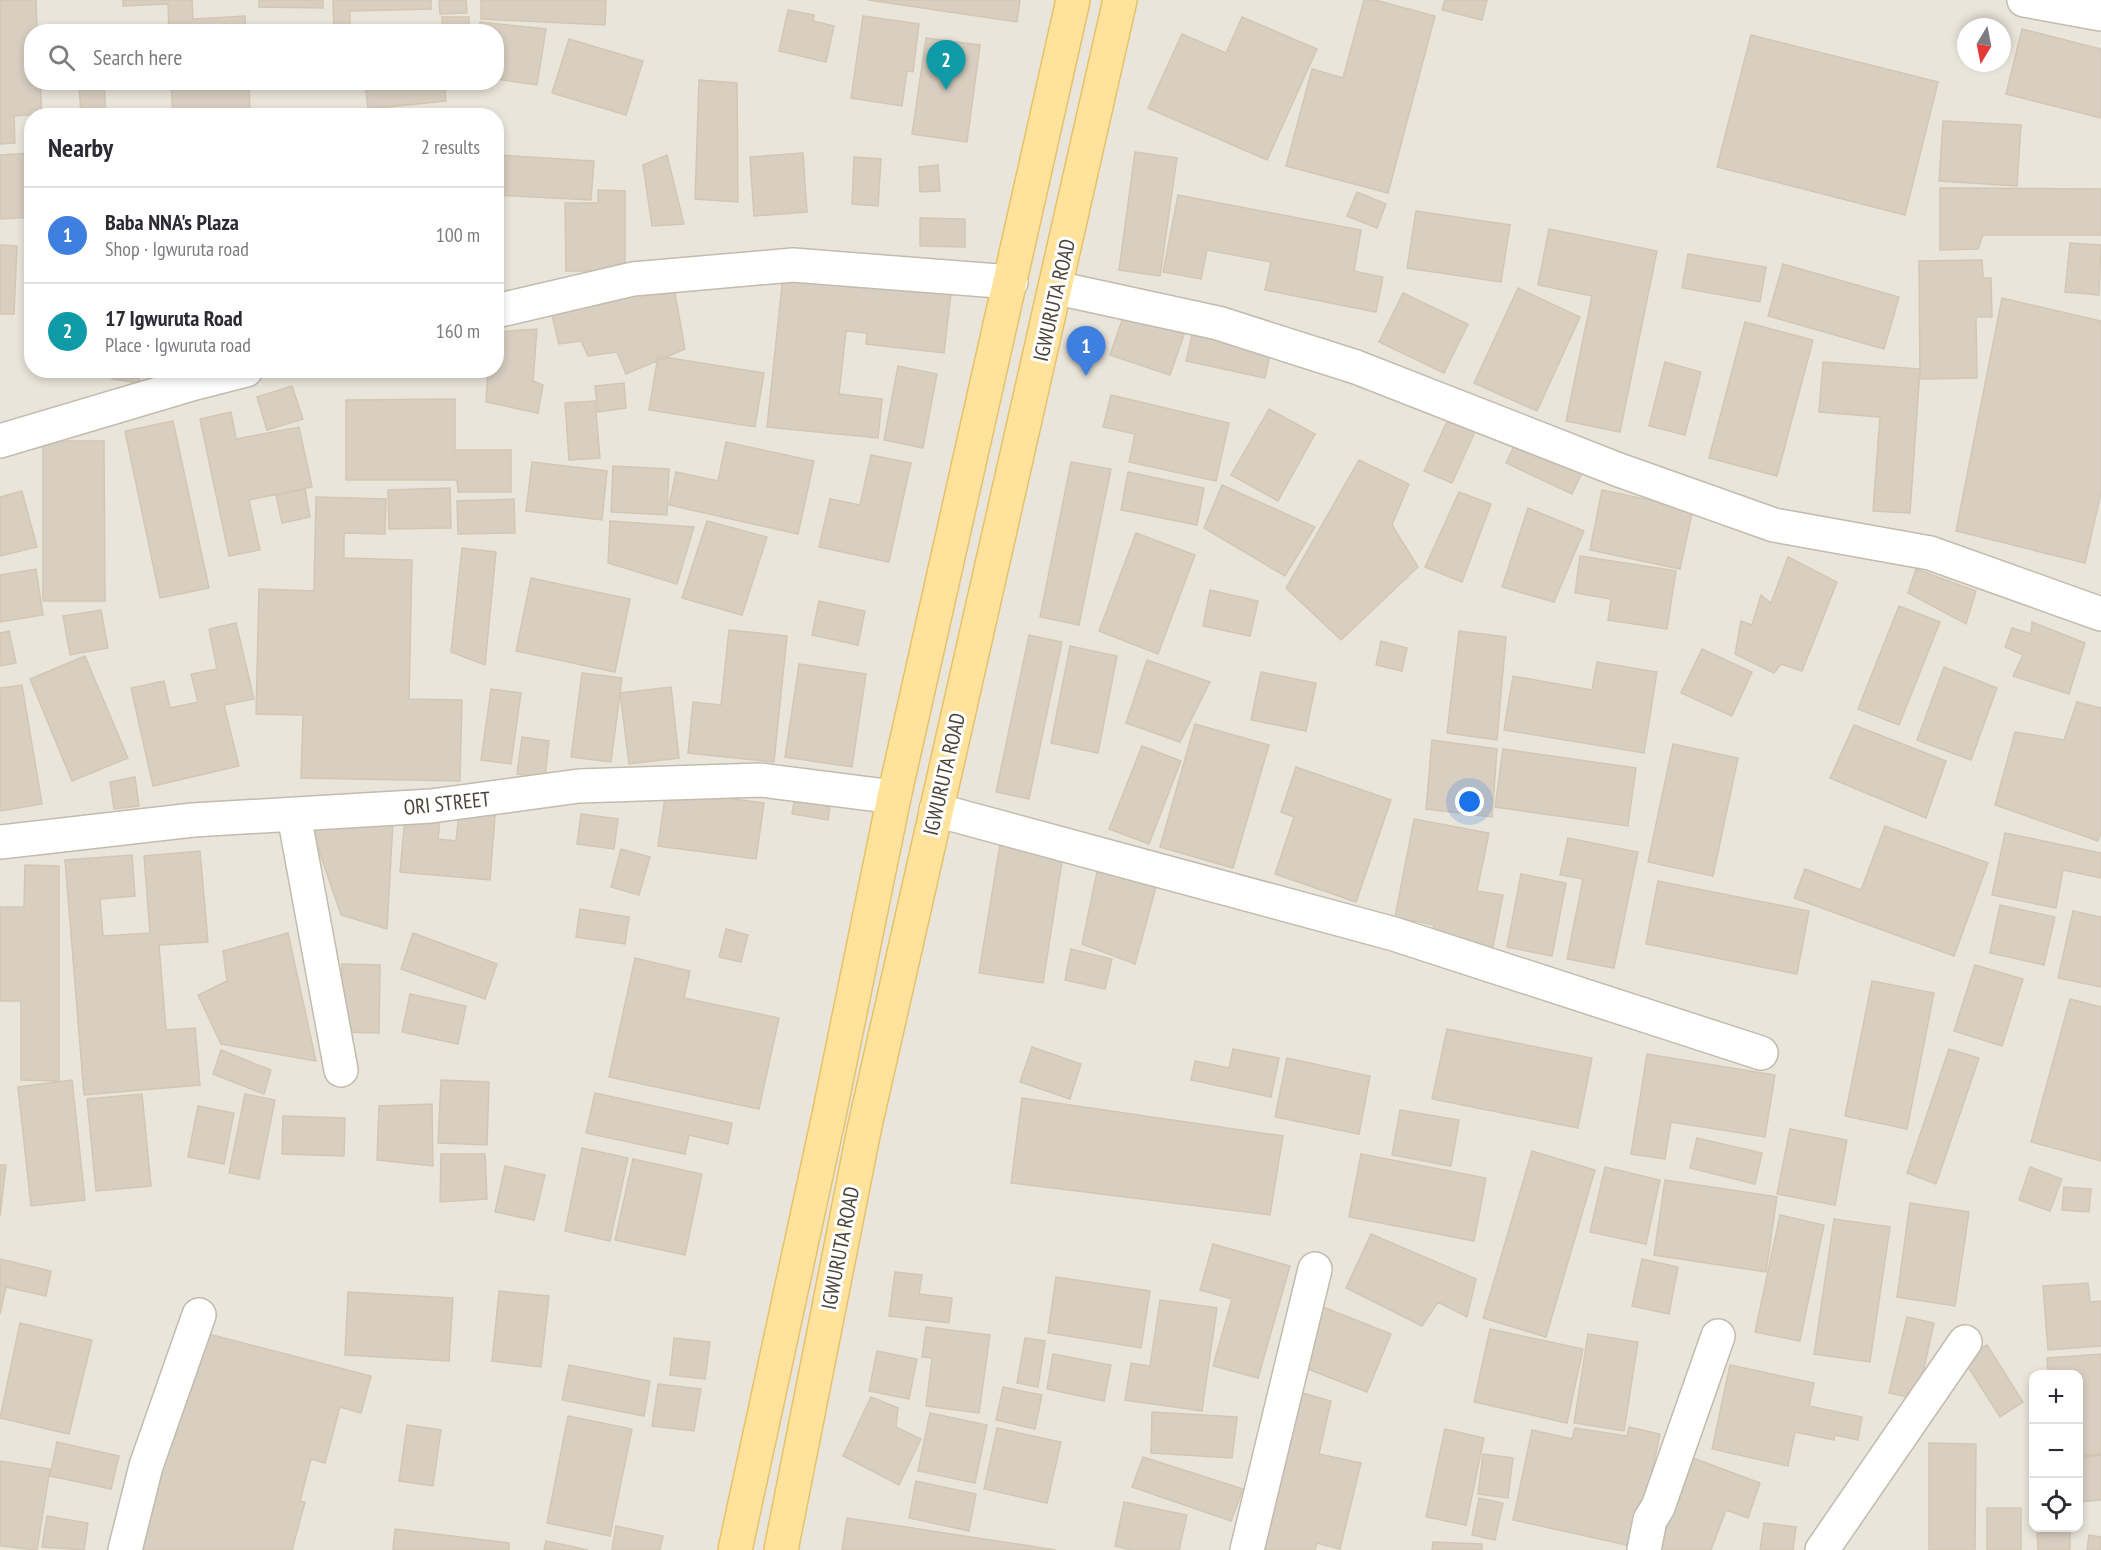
<!DOCTYPE html>
<meta charset="utf-8">
<style>
:root{--surface:#fff;--page:#f7f7f7;--text:#2b2b33;--muted:#7c7c81;--line:#e1e1e2;--accent:#fc3f1d}
body{margin:0;font-family:"PT Sans Narrow",sans-serif;background:var(--page);color:var(--text)}
.controls{position:absolute;right:18px;bottom:18px;display:grid;overflow:hidden;border-radius:12px;box-shadow:0 3px 9px #0003}
.controls button{width:54px;height:54px;display:grid;place-items:center;padding:0;border:0;border-bottom:2px solid var(--line);background:var(--surface);color:var(--text);font:30px sans-serif}
.compass{position:absolute;left:1957px;top:18px;width:54px;height:54px;border-radius:50%;background:var(--surface);box-shadow:0 3px 9px #0003;rotate:190deg}
.you{position:absolute;left:1470px;top:802px;width:21px;height:21px;margin:-15px;border:4px solid #fff;border-radius:50%;background:#1a73e8;box-shadow:0 0 0 9px #1a73e833}
.badge{display:grid;place-items:center;width:39px;height:39px;border-radius:50%;background:var(--accent);color:#fff;font-size:20px;font-weight:700}
.pin{position:absolute;translate:-50% -50px;filter:drop-shadow(0 2px 3px #0008)}
.pin::after{content:'';position:absolute;top:32px;width:21px;height:18px;background:inherit;clip-path:polygon(0 0,100% 0,50% 100%)}
.list{margin:0;padding:0;list-style:none}
h2{display:flex;justify-content:space-between;align-items:center;height:78px;margin:0;padding:0 24px;font-size:26px}
h2 small{font-size:20px;font-weight:400;color:var(--muted)}
.list li{display:grid;grid-template-columns:39px 1fr auto;gap:18px;align-items:center;box-sizing:border-box;height:96px;padding:0 24px;border-top:2px solid var(--line)}
.list b{display:block;font-size:22px;white-space:nowrap}
.list p{margin:0;font-size:20px;white-space:nowrap;color:var(--muted)}
.list em{font-size:20px;font-style:normal;color:var(--muted)}
.icon{flex:none;width:33px;height:33px;fill:none;stroke:currentColor;stroke-width:2;stroke-linecap:round;stroke-linejoin:round}
.map{position:relative;flex:none;width:2101px;height:1550px;overflow:hidden}
.search{position:absolute;background:var(--surface);box-shadow:0 3px 9px #0003;left:24px;top:24px;width:480px;height:66px;display:flex;align-items:center;gap:15px;box-sizing:border-box;padding:0 21px;border-radius:24px;color:var(--muted);font-size:22px}
.panel{position:absolute;background:var(--surface);box-shadow:0 3px 9px #0003;left:24px;top:108px;width:480px;height:270px;border-radius:24px}
.map>svg:first-child{display:block}
.residential{fill:#eae5da;fill-rule:evenodd}
.building{fill:#d8cfc1;stroke:#d3c7b4;stroke-width:1.5}
.lines{fill:none;stroke-linecap:round;stroke-linejoin:round}
.minor-casing{stroke:#c2bbae;stroke-width:36}
.major-casing{stroke:#e6c16a;stroke-width:36}
.minor{stroke:#fff;stroke-width:33}
.major{stroke:#ffe39c;stroke-width:33}
.labels{text-anchor:middle;dominant-baseline:central;stroke-width:6;stroke-linejoin:round;paint-order:stroke}
.street-label{font-size:21px;fill:#4b4439;stroke:#fff}
</style>
<div class="map">
<svg width="2101" height="1550" viewBox="0 0 2101 1550">
<rect width="100%" height="100%" fill="#f6f3ec"/>
<!-- residential -->
<path class="residential" d="M0,0H2101V1550H0ZM1966,27H2002V63H1966ZM32,32H496V82H32ZM32,116H496V370H32ZM2034,1374H2078V1528H2034Z"/>
<!-- building -->
<path class="building" d="M0,0H36L37,32H32V82H40L42,114L14,116L15,143L0,144Z
M123,0H192L193,19L245,16L246,32H169L168,4L123,6Z
M259,0H323V8L259,7Z
M333,0H431V9L350,11V32H334Z
M439,0H466L467,13L440,14Z
M481,0H606L605,25L481,19Z
M868,0H1020L1017,22Z
M1364,0H1375L1435,16L1388,193L1286,166L1312,69L1343,78Z
M1445,0H1487L1482,20L1442,10Z
M788,10L814,15L813,21L834,26L826,62L779,51Z
M863,16L919,24L913,72L907,71L902,106L851,98Z
M442,17H469V32H442Z
M1242,17L1317,49L1267,160L1148,108L1182,34L1226,53Z
M480,22L546,29L537,85L496,79V32H479Z
M2022,29L2101,49V118L2006,94Z
M1751,35L1938,82L1905,215L1717,167Z
M926,38L980,45L967,142L912,134Z
M569,39L643,61L626,115L552,93Z
M699,80L737,83L738,202L695,199Z
M79,82H104L106,116H81Z
M171,82H249L250,116H173Z
M365,82H444L446,101L368,109Z
M405,110L406,116H350L349,113Z
M1943,121L2021,125L2017,186L1939,181Z
M1135,152L1177,158L1160,276L1119,270Z
M32,153V217L0,219V155Z
M803,153L807,212L754,216L750,157Z
M496,155L594,161L591,200L496,195Z
M667,155L684,224L652,226L643,165Z
M854,157L881,159L878,206L852,204Z
M938,165L940,191L920,192L919,167Z
M1940,188L2101,189V235H1983L1978,249L1940,250Z
M598,190L625,191V271H566L565,203H598Z
M1357,192L1386,204L1377,228L1347,216Z
M1178,195L1361,230L1354,271L1383,277L1376,312L1265,290L1271,262L1207,250L1201,279L1163,272Z
M1416,211L1510,225L1501,282L1407,268Z
M920,218L965,219V247L920,246Z
M1549,229L1657,251L1620,432L1566,421L1592,296L1538,285Z
M2070,243L2101,245L2099,295L2065,292Z
M0,245L17,246L14,314H0Z
M32,250V323H29L25,251Z
M1688,254L1766,267L1760,302L1682,288Z
M1982,260L1983,278H1991L1992,317H1976L1977,378L1920,379L1919,261Z
M1783,264L1899,297L1884,349L1768,316Z
M783,276L951,293L944,353L866,344L867,333L846,331L839,394L882,399L878,438L767,427Z
M674,288L685,349L626,374L617,352L588,356L581,341L559,344L550,307Z
M1518,288L1580,317L1537,411L1474,383Z
M1403,293L1468,324L1444,373L1379,342Z
M2002,298L2101,321V493L2085,563L1956,531Z
M1126,309L1186,329L1170,375L1110,355Z
M1745,322L1813,340L1777,476L1709,458Z
M1194,327L1272,344L1265,378L1186,361Z
M537,329L533,381L543,385L538,413L486,402L488,370H496V332Z
M658,356L764,373L755,427L649,410Z
M1665,362L1701,372L1685,435L1649,426Z
M1823,362L1920,369L1910,513L1873,511L1880,417L1819,412Z
M898,366L937,374L923,448L884,440Z
M113,370H140L139,383L112,379Z
M624,383L626,408L598,412L595,386Z
M292,386L303,419L267,430L257,397Z
M1111,395L1229,423L1216,481L1129,462L1135,434L1103,427Z
M455,399V450H511V492H458L457,480H346V400Z
M595,401L600,458L569,460L565,403Z
M1269,409L1315,434L1278,501L1231,475Z
M231,412L236,439L299,427L312,487L249,500L260,550L229,556L200,419Z
M1451,413L1478,425L1452,483L1424,471Z
M173,421L209,588L160,598L125,431Z
M43,441H104L105,601H43Z
M726,442L814,461L798,534L669,505L676,472L718,481Z
M1516,442L1582,473L1572,494L1506,463Z
M871,455L911,463L889,562L819,547L830,499L860,505Z
M1359,460L1409,484L1392,525L1418,567L1341,640L1286,588Z
M532,462L607,471L602,520L526,511Z
M1071,462L1111,469L1079,625L1040,617Z
M613,466L669,469L667,515L611,512Z
M1128,472L1204,488L1197,525L1121,510Z
M1222,485L1315,527L1285,576L1204,528Z
M450,488L451,528L389,529L388,490Z
M305,489L310,517L282,523L276,495Z
M1602,490L1693,509L1680,569L1590,550Z
M22,491L37,547L0,556V497Z
M1459,492L1491,504L1462,582L1425,567Z
M316,497L386,499L385,534L344,533V558L412,560L409,699L462,700L460,781L301,778L303,715L256,714L259,589L314,591Z
M514,499L515,533L458,534L457,501Z
M1528,508L1584,531L1554,602L1502,587Z
M610,521L694,527L677,584L608,563Z
M707,521L767,537L742,615L682,598Z
M1136,533L1195,555L1158,654L1099,631Z
M462,548L496,552L485,665L451,652Z
M1580,556L1676,571L1667,629L1608,620L1611,599L1575,593Z
M1788,557L1837,582L1802,671L1781,664L1774,673L1735,654L1741,621L1752,625L1761,595L1771,603Z
M36,569L43,615L0,622V575Z
M1916,569L1976,591L1966,624L1908,593Z
M531,578L630,599L615,672L516,651Z
M1210,590L1258,601L1250,636L1203,626Z
M819,601L865,611L858,645L812,635Z
M1899,606L1940,622L1899,725L1858,709Z
M101,610L108,648L70,655L63,616Z
M2032,622L2085,643L2069,694L2013,676L2023,655L2005,647L2012,628L2031,634Z
M236,623L254,699L224,705L239,766L153,786L131,688L164,681L170,708L198,702L191,674L217,669L209,629Z
M729,630L787,636L774,762L688,753L693,702L721,705Z
M9,631L16,663L0,666V633Z
M1459,631L1506,637L1497,740L1447,733Z
M1029,635L1062,642L1029,799L996,792Z
M1381,641L1407,648L1402,671L1376,665Z
M1070,646L1117,656L1098,753L1051,743Z
M1702,649L1752,672L1732,716L1681,693Z
M85,656L128,758L72,781L30,679Z
M1147,660L1210,682L1180,742L1126,723Z
M1597,662L1657,672L1644,753L1504,730L1513,676L1592,690Z
M799,664L866,674L852,767L785,757Z
M1944,667L1997,688L1971,760L1917,740Z
M1261,672L1316,683L1306,731L1251,720Z
M582,673L622,678L611,762L571,757Z
M22,685L42,804L0,811V688Z
M671,687L679,758L629,764L620,693Z
M491,689L521,693L511,764L481,760Z
M2077,702L2101,708V832L2098,841L1995,805L2015,732L2064,740Z
M1195,724L1269,745L1233,868L1160,847Z
M1854,725L1946,761L1926,818L1830,778Z
M522,737L549,741L545,777L517,774Z
M1432,740L1497,749L1492,817L1426,809Z
M1673,744L1738,758L1713,876L1648,862Z
M1142,746L1181,761L1149,844L1109,829Z
M1503,749L1636,768L1628,826L1495,807Z
M1296,767L1391,800L1356,902L1275,874L1294,817L1281,812Z
M135,777L139,806L114,809L110,782Z
M666,790L764,803L756,859L658,846Z
M795,796L831,801L828,820L792,814Z
M459,813L495,816L490,880L400,872L405,818L440,821L438,839L456,841Z
M581,814L618,819L614,849L577,844Z
M1414,819L1489,833L1477,891L1503,895L1492,952L1431,940L1434,925L1395,917Z
M393,822L387,929L341,915L311,827Z
M1885,826L1988,863L1954,956L1794,898L1805,869L1861,890Z
M2005,833L2101,853V878L2063,870L2056,908L1992,895Z
M1001,838L1064,849L1043,983L979,973Z
M1568,838L1638,852L1614,968L1567,959L1583,879L1560,875Z
M621,849L650,857L639,895L611,887Z
M200,851L208,942L159,945L166,1030L195,1028L200,1085L84,1095L65,860L132,855L135,896L100,899L103,936L150,933L144,856Z
M1099,862L1158,880L1135,964L1082,944Z
M25,865L59,866V1081L21,1080V1001H0V907H24Z
M1521,874L1566,883L1552,956L1507,947Z
M1658,881L1809,911L1797,974L1646,944Z
M2000,905L2055,917L2044,965L1990,953Z
M580,909L629,917L625,944L576,937Z
M2073,911L2101,917V987L2058,978Z
M726,929L748,935L741,962L719,957Z
M288,933L316,1061L221,1044L198,995L227,981L223,951Z
M413,933L497,964L485,999L401,969Z
M1071,949L1112,959L1105,989L1065,980Z
M635,958L690,971L684,998L779,1018L759,1109L609,1077Z
M342,964L380,965L379,1033L341,1032Z
M1975,965L2023,979L2002,1046L1954,1031Z
M1872,981L1934,993L1907,1129L1845,1116Z
M410,994L466,1006L458,1044L402,1032Z
M2070,999L2101,1007V1161L2031,1142Z
M1447,1029L1592,1058L1578,1128L1432,1099Z
M1032,1047L1081,1064L1070,1099L1020,1082Z
M1233,1049L1279,1058L1271,1097L1191,1080L1195,1061L1229,1068Z
M1949,1049L1979,1058L1936,1184L1907,1173Z
M221,1050L271,1070L264,1094L213,1074Z
M1647,1054L1775,1075L1765,1137L1671,1122L1665,1159L1631,1154Z
M1287,1058L1370,1076L1359,1134L1275,1117Z
M72,1080L85,1200L31,1206L18,1087Z
M441,1080L489,1082L487,1145L438,1143Z
M595,1093L732,1123L728,1144L689,1135L685,1154L586,1133Z
M142,1094L151,1186L96,1191L87,1099Z
M245,1094L275,1100L259,1179L229,1173Z
M1022,1098L1283,1136L1270,1215L1011,1183Z
M432,1104L433,1166L377,1160L379,1106Z
M198,1106L234,1113L224,1164L188,1157Z
M1400,1110L1459,1120L1451,1166L1392,1155Z
M283,1116L345,1118L344,1156L282,1154Z
M1790,1129L1847,1140L1835,1205L1777,1194Z
M1697,1138L1762,1153L1755,1184L1690,1168Z
M582,1148L628,1158L610,1241L565,1231Z
M1532,1151L1595,1170L1546,1337L1483,1318Z
M441,1154H485L487,1199L440,1202Z
M1361,1154L1486,1178L1474,1241L1349,1217Z
M633,1159L702,1174L685,1255L615,1240Z
M0,1165H6L0,1216Z
M505,1166L545,1175L534,1220L495,1212Z
M1605,1167L1660,1180L1646,1244L1590,1232Z
M2030,1167L2062,1179L2050,1211L2019,1200Z
M1665,1180L1777,1197L1766,1272L1654,1255Z
M2064,1187L2091,1189L2089,1212L2062,1210Z
M1910,1203L1969,1212L1955,1306L1897,1297Z
M1780,1215L1824,1225L1800,1341L1755,1332Z
M1834,1219L1890,1227L1870,1362L1814,1354Z
M1371,1234L1476,1279L1467,1317L1438,1302L1422,1326L1346,1288Z
M1213,1244L1290,1266L1258,1378L1213,1366L1232,1299L1200,1290Z
M0,1259L51,1271L46,1296L6,1287L0,1314Z
M1642,1259L1678,1267L1669,1314L1632,1306Z
M895,1272L922,1275L919,1294L952,1298L949,1323L889,1316Z
M1056,1277L1150,1291L1141,1348L1048,1333Z
M2088,1283L2090,1302L2101,1301V1346L2048,1350L2043,1286Z
M499,1291L549,1296L541,1367L492,1361Z
M348,1292L453,1298L449,1361L345,1355Z
M1160,1300L1217,1308L1202,1411L1125,1400L1131,1363L1150,1366Z
M1323,1307L1391,1334L1367,1392L1300,1366Z
M1907,1317L1934,1323L1917,1399L1889,1393Z
M20,1323L92,1340L69,1434L0,1418Z
M926,1327L990,1335L979,1413L926,1406L932,1358L922,1357Z
M1490,1329L1583,1349L1567,1423L1474,1402Z
M197,1331L371,1376L361,1413L340,1407L325,1463L311,1459L300,1501L305,1502L292,1550H139Z
M1588,1334L1638,1342L1624,1431L1574,1423Z
M674,1338L710,1342L705,1379L670,1375Z
M1025,1338L1045,1341L1038,1387L1017,1383Z
M1987,1345L2023,1402L2000,1417L1963,1359Z
M877,1351L917,1359L909,1399L869,1391Z
M1053,1354L1111,1365L1104,1401L1047,1389Z
M2101,1354V1454L2078,1456V1374H2048L2047,1358Z
M569,1365L650,1381L644,1416L562,1400Z
M1730,1365L1814,1383L1809,1406L1862,1417L1858,1440L1835,1435L1834,1440L1795,1432L1788,1466L1712,1449Z
M658,1384L701,1389L694,1431L652,1426Z
M1003,1387L1042,1395L1035,1429L996,1420Z
M1295,1391L1331,1401L1319,1454L1361,1463L1340,1549L1317,1543L1315,1550H1256Z
M871,1397L898,1408L896,1427L921,1439L899,1485L843,1456Z
M1152,1412L1237,1417L1232,1458L1151,1453Z
M930,1413L987,1425L975,1483L918,1471Z
M568,1416L632,1429L610,1536L547,1523Z
M407,1425L441,1430L433,1486L399,1481Z
M1629,1427L1660,1434L1636,1547L1513,1520L1532,1430L1572,1439L1575,1428L1627,1436Z
M997,1428L1061,1442L1047,1503L984,1489Z
M1445,1429L1484,1438L1466,1525L1426,1517Z
M57,1442L119,1456L111,1489L50,1476Z
M1929,1443L1976,1444L1975,1550H1929Z
M1483,1454L1513,1458L1508,1498L1478,1494Z
M2101,1455V1500L2078,1502V1458Z
M1143,1457L1243,1489L1231,1521L1132,1487Z
M1693,1458L1760,1483L1748,1518L1726,1510L1711,1550H1658Z
M0,1461L50,1469L37,1550L0,1546Z
M916,1481L976,1494L969,1531L909,1518Z
M1479,1498L1503,1503L1495,1540L1472,1535Z
M1124,1502L1187,1515L1179,1550H1131L1115,1546Z
M1987,1508H2021V1550H1987Z
M47,1516L88,1523L84,1550L42,1547Z
M847,1518L1056,1550H842Z
M1764,1523L1796,1527L1793,1550H1760Z
M616,1526L663,1536L660,1550H612Z
M395,1529L509,1543V1550H393Z
M2070,1532V1550H2038L2037,1533Z
M2089,1535L2101,1537V1550H2087Z
M546,1541L588,1550H544Z
M1433,1542L1482,1544V1550H1432Z"/>
<g class="lines">
<defs>
<path id="minor" d="M2024,0L2101,14
M1057,288L1218,323L1356,367L1619,470L1774,525L1930,553L2101,614
M496,311L633,279L793,265L1011,282
M0,441L195,383L246,370
M936,810L1394,934L1761,1053
M294,815L341,1070
M0,842L193,820L431,806L579,786L761,780L894,797
M125,1550L146,1466L199,1315
M1247,1550L1315,1269
M1644,1550L1650,1520L1658,1507L1718,1336
M1822,1550L1965,1342"/>
<path id="major" d="M735,1550L829,1115L894,797L1073,0
M781,1550L864,1130L1120,0"/>
</defs>
<!-- minor casing -->
<use href="#minor" class="minor-casing"/>
<!-- major casing -->
<use href="#major" class="major-casing"/>
<!-- minor -->
<use href="#minor" class="minor"/>
<!-- major -->
<use href="#major" class="major"/>
</g>
<g class="labels">
<!-- street labels -->
<g class="street-label">
<text transform="translate(1054 300) rotate(-77)">IGWURUTA ROAD</text>
<text transform="translate(944 774) rotate(-77)">IGWURUTA ROAD</text>
<text transform="translate(447 803) rotate(-6)">ORI STREET</text>
<text transform="translate(840 1248) rotate(-79)">IGWURUTA ROAD</text>
</g>
</g>
</svg>
<div class="controls">
<button>+</button>
<button>−</button>
<button><svg class="icon" aria-label="locate" viewBox="0 0 24 24"><circle cx="12" cy="12" r="6"/><path d="M12 2v4M12 18v4M2 12h4M18 12h4"/></svg></button>
</div>
<svg class="compass" viewBox="-18 -18 36 36"><path d="M0-13l5 13h-10z" fill="#e53935"/><path d="M0 13l5-13h-10z" fill="#7c7c81"/></svg>
<div class="you"></div>
<div class="pin badge" style="left:1086px;top:376px;background:#3f7fe0">1</div>
<div class="pin badge" style="left:946px;top:90px;background:#0f9aa8">2</div>
<div class="search"><svg class="icon" aria-label="search" viewBox="0 0 24 24"><circle cx="10" cy="10" r="6"/><path d="M15 15l6 6"/></svg>Search here</div>
<section class="panel">
<h2>Nearby<small>2 results</small></h2>
<ul class="list">
<li><span class="badge" style="background:#3f7fe0">1</span><div><b>Baba NNA's Plaza</b><p>Shop · Igwuruta road</p></div><em>100 m</em></li>
<li><span class="badge" style="background:#0f9aa8">2</span><div><b>17 Igwuruta Road</b><p>Place · Igwuruta road</p></div><em>160 m</em></li>
</ul>
</section>
</div>
